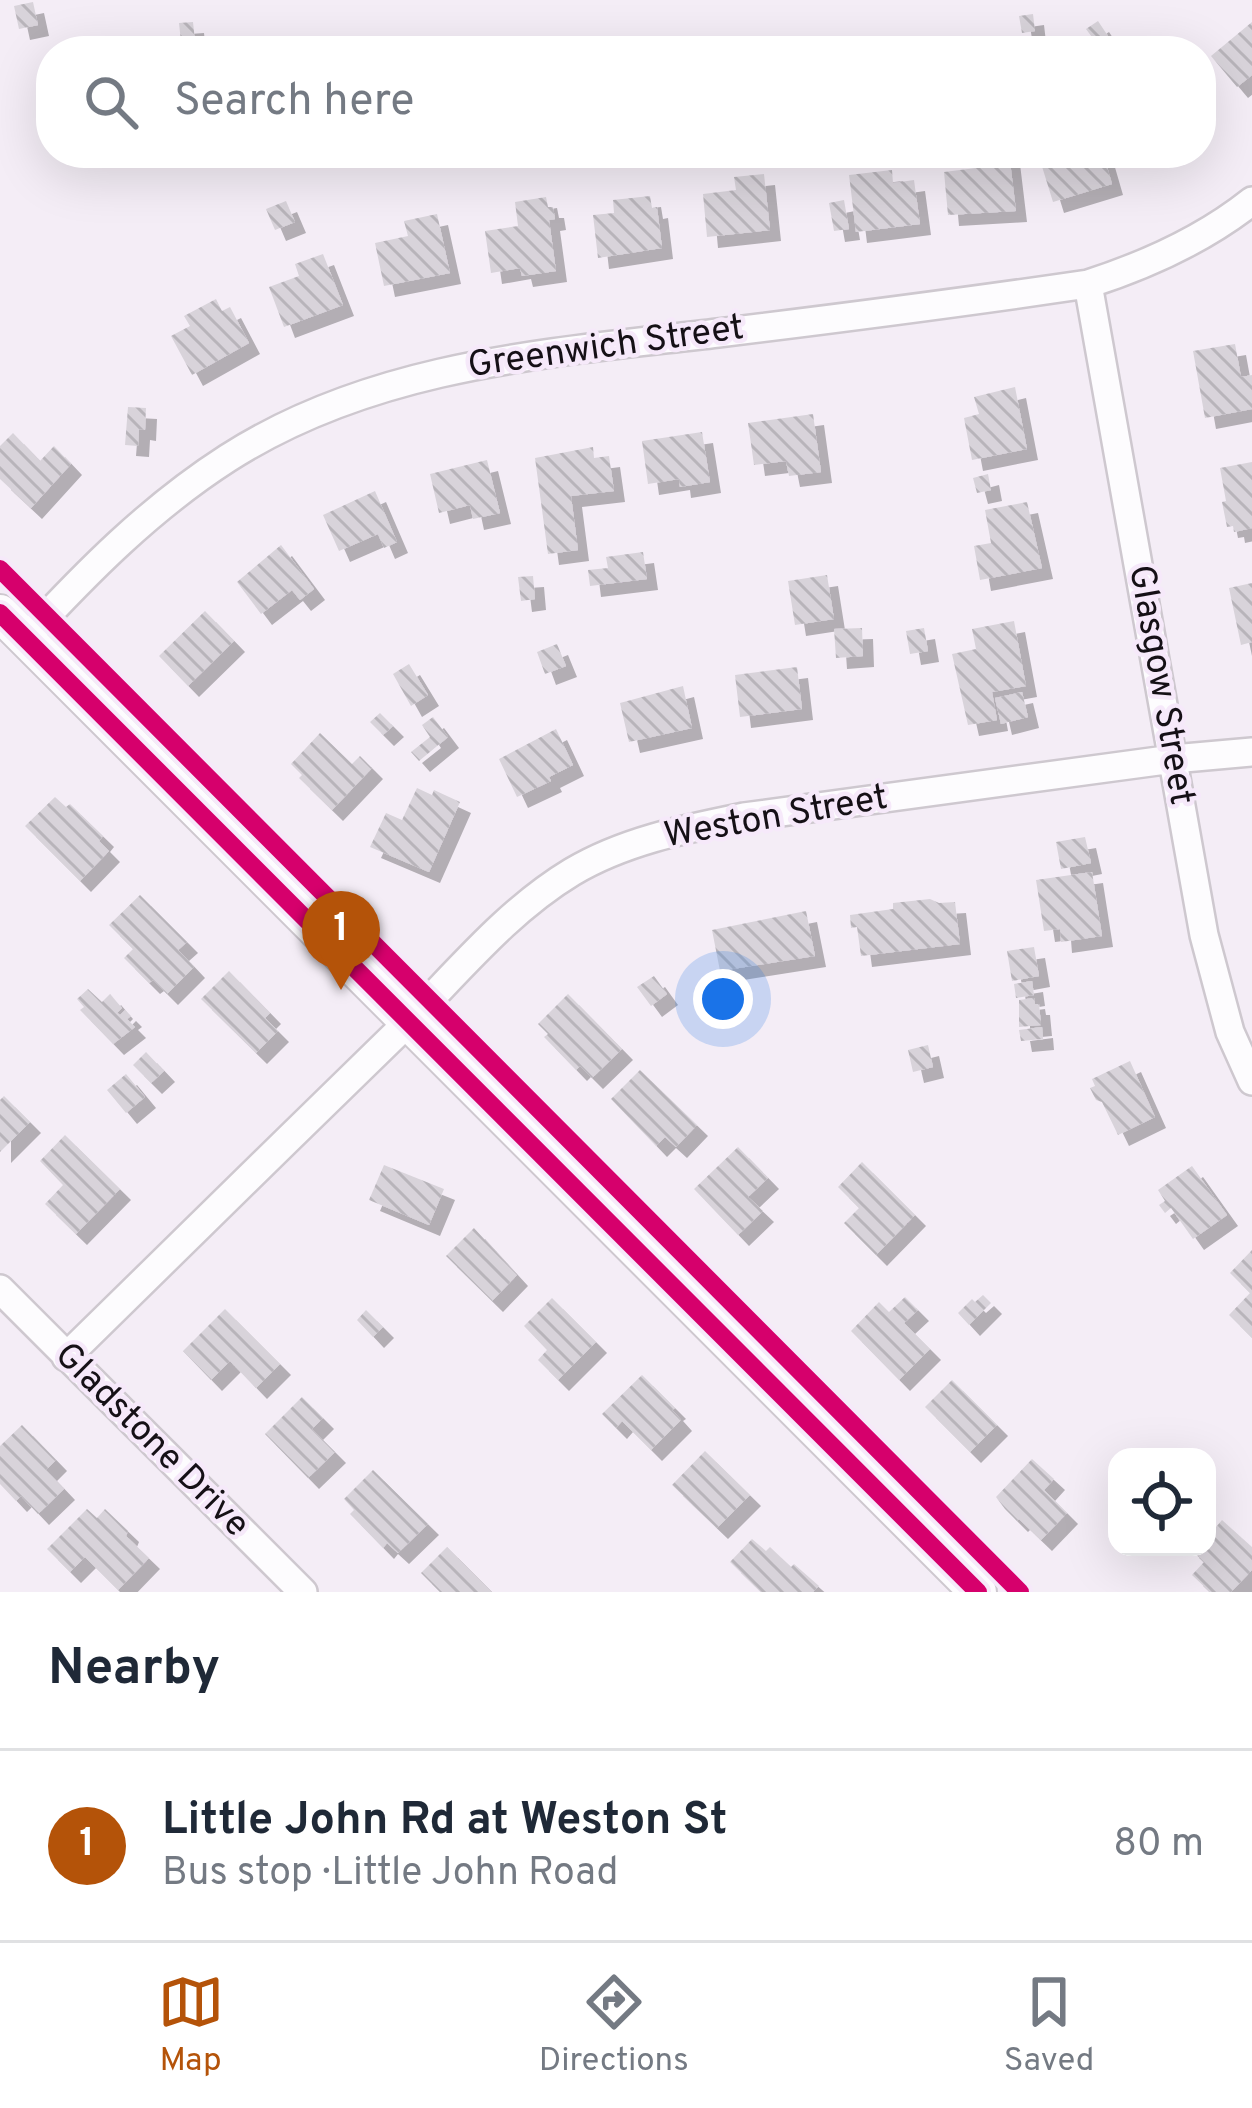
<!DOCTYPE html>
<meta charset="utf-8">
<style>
:root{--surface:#fff;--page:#f2f2f3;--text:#1f2937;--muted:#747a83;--line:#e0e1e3;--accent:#b45309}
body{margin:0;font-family:Overpass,sans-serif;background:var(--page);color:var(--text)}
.controls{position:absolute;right:36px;bottom:36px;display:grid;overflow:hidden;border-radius:24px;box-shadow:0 12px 48px #0002}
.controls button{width:108px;height:108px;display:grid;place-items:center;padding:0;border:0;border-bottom:3px solid var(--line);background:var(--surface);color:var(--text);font:60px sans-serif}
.you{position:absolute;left:723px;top:999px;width:42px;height:42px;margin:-30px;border:9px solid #fff;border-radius:50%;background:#1a73e8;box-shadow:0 0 0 18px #1a73e833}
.badge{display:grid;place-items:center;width:78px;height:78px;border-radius:50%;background:var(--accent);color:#fff;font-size:39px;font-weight:700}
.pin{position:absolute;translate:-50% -99px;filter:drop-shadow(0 3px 6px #0008)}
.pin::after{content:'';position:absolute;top:63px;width:42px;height:36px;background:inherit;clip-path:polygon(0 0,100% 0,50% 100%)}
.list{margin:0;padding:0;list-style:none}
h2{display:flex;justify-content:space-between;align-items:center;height:156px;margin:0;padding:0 48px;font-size:51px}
h2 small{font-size:39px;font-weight:400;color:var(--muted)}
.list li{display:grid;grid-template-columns:78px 1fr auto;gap:36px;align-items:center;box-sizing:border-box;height:192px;padding:0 48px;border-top:3px solid var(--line)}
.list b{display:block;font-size:45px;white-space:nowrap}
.list p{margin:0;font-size:39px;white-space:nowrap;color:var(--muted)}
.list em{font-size:39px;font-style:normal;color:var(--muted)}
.icon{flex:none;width:66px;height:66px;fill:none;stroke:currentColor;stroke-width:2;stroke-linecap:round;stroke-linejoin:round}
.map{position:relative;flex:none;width:1252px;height:1592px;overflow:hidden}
.search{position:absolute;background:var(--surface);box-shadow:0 12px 48px #0002;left:36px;right:36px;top:36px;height:132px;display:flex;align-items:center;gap:30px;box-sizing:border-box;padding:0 42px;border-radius:48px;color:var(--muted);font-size:45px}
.sheet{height:348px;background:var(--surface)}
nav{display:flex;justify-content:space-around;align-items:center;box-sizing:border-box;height:168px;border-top:3px solid var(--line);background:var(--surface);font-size:33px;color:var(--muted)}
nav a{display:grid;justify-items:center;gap:6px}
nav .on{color:var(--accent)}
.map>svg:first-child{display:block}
.building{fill:url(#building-back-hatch);filter:url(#shadow)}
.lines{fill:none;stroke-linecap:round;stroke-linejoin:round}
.street-casing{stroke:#cec8cf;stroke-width:32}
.secondary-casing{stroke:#cec8cf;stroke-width:40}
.street{stroke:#fdfcfe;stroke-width:27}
.secondary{stroke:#fdfcfe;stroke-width:36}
.cycleway-casing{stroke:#f6e9fa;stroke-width:26}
.cycleway{stroke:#d6006c;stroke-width:18}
.labels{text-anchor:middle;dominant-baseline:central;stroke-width:9;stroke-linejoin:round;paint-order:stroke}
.street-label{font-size:36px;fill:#151016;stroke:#f6e9fa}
</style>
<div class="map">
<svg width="1252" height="1592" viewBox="0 0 1252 1592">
<defs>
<pattern id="building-back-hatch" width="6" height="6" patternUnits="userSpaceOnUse" patternTransform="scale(3)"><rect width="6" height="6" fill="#d8d3da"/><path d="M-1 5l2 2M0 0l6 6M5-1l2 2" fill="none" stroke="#b8b4ba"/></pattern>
<filter id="shadow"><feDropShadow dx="11" dy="11" stdDeviation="0" flood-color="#0004"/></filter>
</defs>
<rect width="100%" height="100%" fill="#f4edf6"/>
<!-- building -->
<path class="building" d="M33,2L38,25L19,29L14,6Z
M1033,14L1035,31L1022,33L1019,16Z
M1098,21L1108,36L1097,44L1086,29Z
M193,22L195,41L181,42L179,23Z
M1252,22V75L1237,87L1211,56Z
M974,153H1009L1016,211L948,215L944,172L976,168Z
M1064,153H1103L1112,184L1053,202L1040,160Z
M892,170L893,183L914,180L920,224L856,232L849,175Z
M764,174L770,230L707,237L703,194L736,190L734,177Z
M650,196L652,208L657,207L662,248L598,258L593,215L614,213L613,200Z
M546,197L548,207H553L555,219L549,220L556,271L522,276L520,268L491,273L485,231L518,226L515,202Z
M844,200L849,229L834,231L829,203Z
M286,201L295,222L275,230L266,209Z
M437,214L450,273L384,286L375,243L408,236L404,221Z
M323,254L343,305L284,327L269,287L299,276L295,264Z
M216,299L222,311L230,307L249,343L192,375L171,336L190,326L184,316Z
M1235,344L1241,377L1252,375V409L1205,418L1193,351Z
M1015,387L1027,449L972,460L964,418L979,414L974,397Z
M128,407L146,408L145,430L139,429L138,446L125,445Z
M813,414L821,472L789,476L786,461L754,465L748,423Z
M702,432L710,482L680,487L679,479L648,484L642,441Z
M13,433L40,461L54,446L71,464L31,508L0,479V446Z
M593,447L594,458L609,456L614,491L571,496L578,550L548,554L535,458Z
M487,460L500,513L473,519L470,505L439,513L430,474Z
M1252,462V528L1234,532L1233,526L1227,527L1222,502L1226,501L1220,468Z
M988,474L991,490L977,493L973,478Z
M375,491L397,542L384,548L378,534L339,551L323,515Z
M1027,502L1042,568L980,580L974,546L991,543L985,510Z
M281,545L314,589L300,600L292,590L261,614L237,582Z
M643,552L647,579L590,586L588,570L608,568L606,557Z
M827,575L834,619L795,625L788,581Z
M533,576L535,599L521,601L518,577Z
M1252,583V642L1241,645L1229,588Z
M205,611L234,641L188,686L159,656Z
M1014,621L1026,686L992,692L997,720L968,725L952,654L976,649L972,629Z
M862,628L863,656L836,658L834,629Z
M924,628L928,651L910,654L906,631Z
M557,644L566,666L545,674L537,652Z
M409,664L428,695L411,706L393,674Z
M797,667L802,709L740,717L735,675Z
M683,686L692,728L629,742L620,703Z
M1022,692L1028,717L1001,724L995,698Z
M380,713L393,726L383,735L370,722Z
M433,717L448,737L419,761L411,752L430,737L422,725Z
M556,729L573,765L549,777L551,781L517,797L499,759Z
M320,733L352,764L360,756L372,768L332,810L299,778L302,775L291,764Z
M417,788L432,795L434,790L460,802L429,872L370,847L386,813L402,820Z
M55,797L66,807L70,804L103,836L99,841L109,851L80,881L25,826Z
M1085,837L1091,863L1061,869L1056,842Z
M1092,872L1102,936L1061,942L1060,929L1044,931L1036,880Z
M140,895L187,942L178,950L194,967L167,994L153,980L149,983L124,958L133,949L109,925Z
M930,899L939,903L955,902L960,944L861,956L857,927L851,928L850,915L893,909V903Z
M806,911L815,956L720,971L712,930Z
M1034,947L1039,976L1012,981L1007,951Z
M229,971L270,1013L265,1018L278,1031L256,1053L201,999Z
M654,976L667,994L651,1006L637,987Z
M1032,981L1034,995L1016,998L1014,984Z
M88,989L102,1002L110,994L122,1008L117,1013L120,1015L125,1010L131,1016L127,1019L135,1027L113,1044L80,1010L84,1007L77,999Z
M568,994L622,1049L592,1078L580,1066L576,1070L544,1037L548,1034L538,1024Z
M1034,998L1035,1004H1039L1041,1025L1019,1027V1000Z
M1042,1027L1043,1039L1021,1041L1019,1030Z
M928,1045L933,1067L913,1072L908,1050Z
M146,1052L164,1071L151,1083L133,1065Z
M1130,1061L1155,1117L1118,1135L1102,1102L1096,1100L1090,1088L1095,1086L1092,1079Z
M640,1070L697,1125L676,1147L665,1137L656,1146L611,1099Z
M126,1074L145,1097L126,1113L107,1090Z
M4,1096L30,1122L0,1152V1100Z
M65,1135L120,1189L76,1234L45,1204L63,1185L40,1161Z
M738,1147L768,1178L748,1197L763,1211L738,1235L694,1189Z
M862,1162L915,1215L876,1255L844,1223L859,1208L838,1187Z
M384,1165L444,1189L429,1225L369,1200Z
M1192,1166L1227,1215L1193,1239L1171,1208L1165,1213L1159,1205L1165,1201L1158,1190Z
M474,1228L517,1275L492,1301L446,1256Z
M1252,1250V1338L1229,1315L1250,1293L1230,1273Z
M983,1295L991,1303L969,1325L958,1313L972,1299L975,1302Z
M905,1297L918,1310L904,1323L930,1349L899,1380L851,1331L879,1302L889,1312Z
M552,1298L596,1342L558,1380L538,1360L547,1350L524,1326Z
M225,1309L280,1364L256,1388L230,1361L211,1380L183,1351Z
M366,1310L383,1327L373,1337L357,1320Z
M642,1375L675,1408L672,1410L681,1420L651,1450L622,1421L616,1428L602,1414Z
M952,1380L997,1425L970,1452L925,1407Z
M302,1397L323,1418L312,1429L335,1452L308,1478L265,1434Z
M22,1425L56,1460L46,1470L64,1489L38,1514L21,1496L16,1501L0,1484V1446Z
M705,1451L750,1495L717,1528L672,1485Z
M1032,1459L1054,1479L1044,1490L1067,1513L1041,1540L1019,1519L1017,1521L1005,1509L996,1497Z
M373,1470L428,1524L398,1553L387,1543L383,1548L350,1514L354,1510L344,1499Z
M87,1509L97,1518L105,1509L128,1531L126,1536L149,1558L118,1590L85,1557L70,1572L47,1549Z
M1207,1518L1216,1527L1222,1520L1252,1547V1570L1231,1592H1210L1192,1575L1204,1562L1188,1547H1207Z
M752,1539L766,1551L770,1547L791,1567L794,1564L819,1586L813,1592H761L730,1562Z
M447,1547L492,1592H440L421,1573Z"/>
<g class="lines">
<defs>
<path id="street" d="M1088,284L1204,935L1230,1032L1252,1081
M25,639C87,572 150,508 228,458C375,364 550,353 718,333C841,318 965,302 1088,284C1147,265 1203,240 1252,201
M0,1289L303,1592
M66,1357C177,1248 287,1140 398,1032C453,978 504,913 572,872C624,841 685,829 744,817L1173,759L1252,752"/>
<path id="secondary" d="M0,613L978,1592"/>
</defs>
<!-- street casing -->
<use href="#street" class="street-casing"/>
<!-- secondary casing -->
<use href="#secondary" class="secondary-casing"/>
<!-- street -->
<use href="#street" class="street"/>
<!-- secondary -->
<use href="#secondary" class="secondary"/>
<defs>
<path id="cycleway" d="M0,569L1020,1592
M0,613L978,1592"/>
</defs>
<!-- cycleway casing -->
<use href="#cycleway" class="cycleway-casing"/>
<!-- cycleway -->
<use href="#cycleway" class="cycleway"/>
</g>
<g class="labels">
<!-- street labels -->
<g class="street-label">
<text transform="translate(606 348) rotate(-8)">Greenwich Street</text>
<text transform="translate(1160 685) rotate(80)">Glasgow Street</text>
<text transform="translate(776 818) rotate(-10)">Weston Street</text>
<text transform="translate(151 1441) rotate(45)">Gladstone Drive</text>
</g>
</g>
</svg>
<div class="controls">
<button><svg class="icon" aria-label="locate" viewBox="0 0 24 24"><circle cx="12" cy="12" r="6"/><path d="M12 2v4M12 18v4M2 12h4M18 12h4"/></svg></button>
</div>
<div class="you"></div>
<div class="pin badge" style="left:341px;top:990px">1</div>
<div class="search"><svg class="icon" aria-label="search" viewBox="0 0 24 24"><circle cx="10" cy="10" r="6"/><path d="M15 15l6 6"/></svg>Search here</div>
</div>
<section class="sheet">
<h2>Nearby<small></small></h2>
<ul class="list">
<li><span class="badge">1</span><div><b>Little John Rd at Weston St</b><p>Bus stop · Little John Road</p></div><em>80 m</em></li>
</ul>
</section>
<nav>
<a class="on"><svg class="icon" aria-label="map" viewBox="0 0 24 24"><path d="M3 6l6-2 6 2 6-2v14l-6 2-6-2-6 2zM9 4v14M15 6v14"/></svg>Map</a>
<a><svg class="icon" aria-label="directions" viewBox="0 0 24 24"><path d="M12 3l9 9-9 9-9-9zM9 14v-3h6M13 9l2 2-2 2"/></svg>Directions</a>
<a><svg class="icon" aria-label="saved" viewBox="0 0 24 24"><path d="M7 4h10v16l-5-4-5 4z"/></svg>Saved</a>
</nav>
